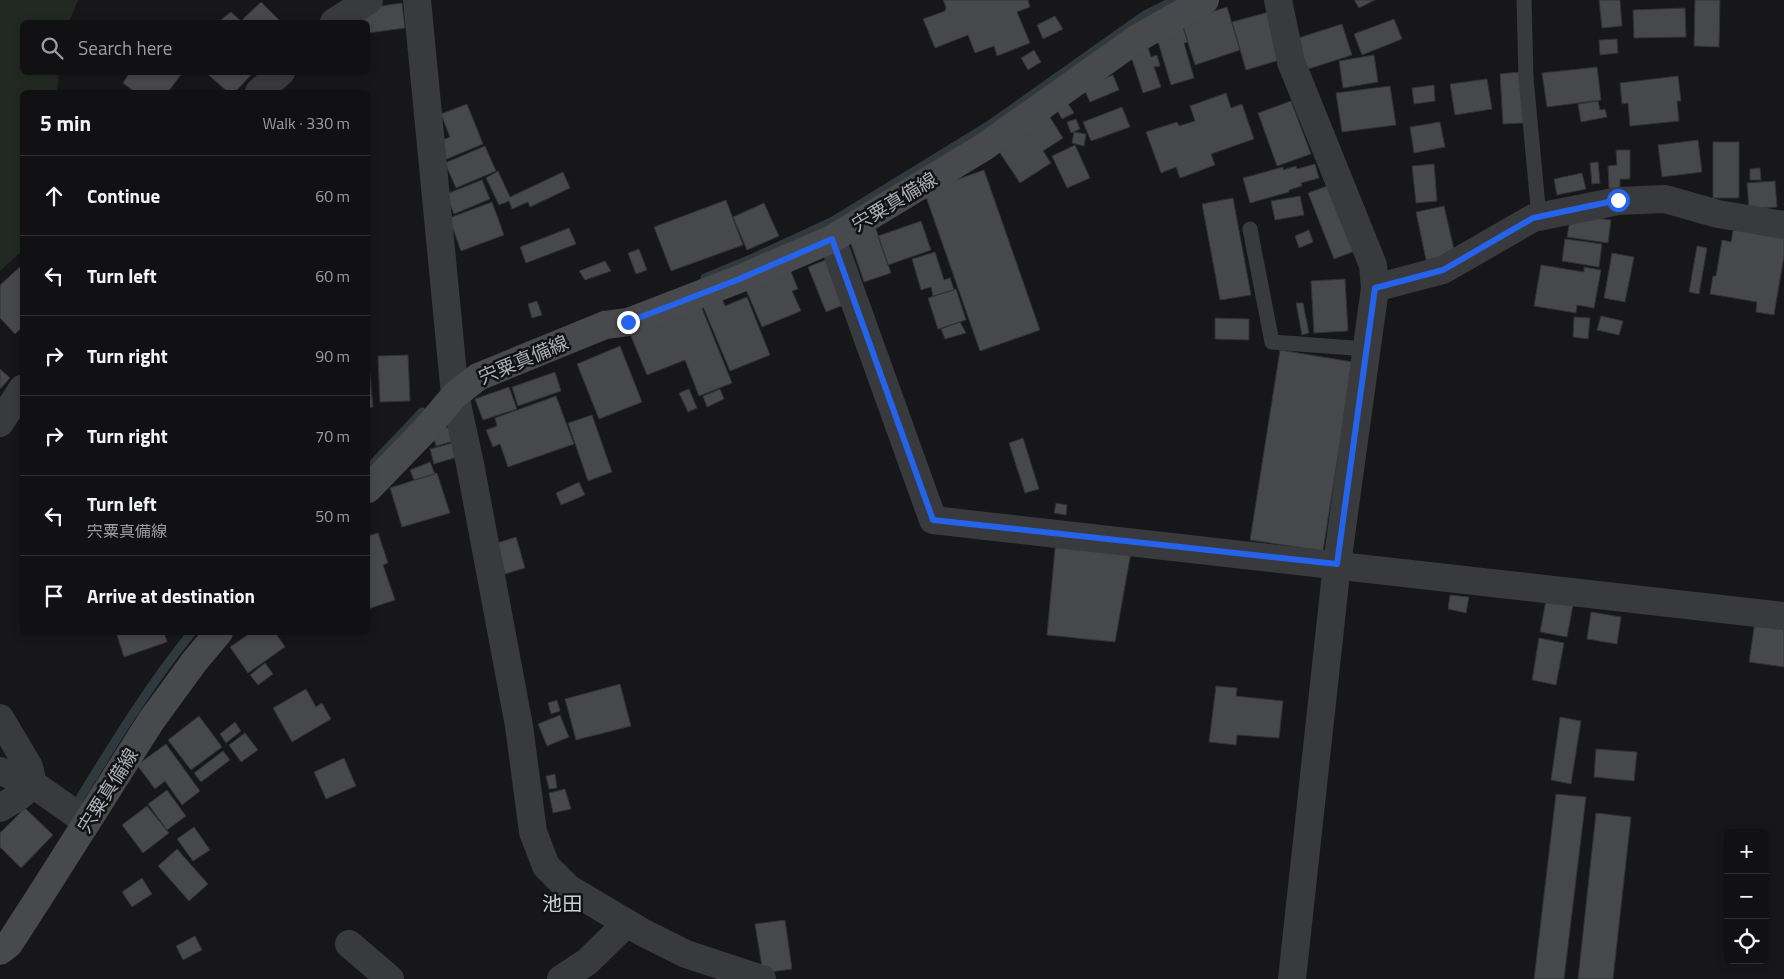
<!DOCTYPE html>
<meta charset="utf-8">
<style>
:root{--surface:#111113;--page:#1e1f21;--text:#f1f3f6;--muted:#9c9da0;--line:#303133}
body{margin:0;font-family:"Titillium Web","Noto Sans JP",sans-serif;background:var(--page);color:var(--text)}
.controls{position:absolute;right:15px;bottom:15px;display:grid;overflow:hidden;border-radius:8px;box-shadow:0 2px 8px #0003}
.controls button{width:45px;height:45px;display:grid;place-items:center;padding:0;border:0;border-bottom:1px solid var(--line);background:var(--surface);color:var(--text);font:25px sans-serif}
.stop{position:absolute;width:15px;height:15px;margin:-11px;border:4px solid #2563eb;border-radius:50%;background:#fff}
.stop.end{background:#2563eb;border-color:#fff;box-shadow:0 1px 5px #0008}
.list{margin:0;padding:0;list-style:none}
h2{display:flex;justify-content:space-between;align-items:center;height:65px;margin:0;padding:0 20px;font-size:21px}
h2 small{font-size:16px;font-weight:400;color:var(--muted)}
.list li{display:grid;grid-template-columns:32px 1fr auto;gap:15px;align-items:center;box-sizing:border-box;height:80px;padding:0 20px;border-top:1px solid var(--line)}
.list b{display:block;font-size:19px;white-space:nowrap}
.list p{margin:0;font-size:16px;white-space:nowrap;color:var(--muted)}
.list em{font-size:16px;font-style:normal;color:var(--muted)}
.icon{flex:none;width:28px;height:28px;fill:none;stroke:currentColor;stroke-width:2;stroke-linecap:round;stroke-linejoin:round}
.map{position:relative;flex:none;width:1784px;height:979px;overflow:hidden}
.search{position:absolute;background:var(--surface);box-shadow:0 2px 8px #0003;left:20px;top:20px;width:350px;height:55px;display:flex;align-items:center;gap:12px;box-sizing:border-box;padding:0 18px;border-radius:8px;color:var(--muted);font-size:19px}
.panel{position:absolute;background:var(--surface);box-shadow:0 2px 8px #0003;left:20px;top:90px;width:350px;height:545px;border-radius:8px}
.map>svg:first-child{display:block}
.green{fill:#222922}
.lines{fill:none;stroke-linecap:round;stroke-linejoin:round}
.stream{stroke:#303a3e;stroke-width:9}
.building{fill:#46484c;stroke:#313235}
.lane{stroke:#393a3e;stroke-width:15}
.street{stroke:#393a3e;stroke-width:28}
.secondary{stroke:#47494d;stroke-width:28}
.route{stroke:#2563eb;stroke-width:6}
.labels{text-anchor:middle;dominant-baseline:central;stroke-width:5;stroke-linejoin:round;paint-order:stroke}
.street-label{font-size:19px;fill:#abb0b8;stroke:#121214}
.neighbourhood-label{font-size:20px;fill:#cbcfd4;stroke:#121214}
</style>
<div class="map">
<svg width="1784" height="979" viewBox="0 0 1784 979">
<rect width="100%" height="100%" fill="#171719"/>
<!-- green -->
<path class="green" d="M0,0H78L69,22H22V72L59,73L57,92H22V251L0,271Z"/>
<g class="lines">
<!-- stream -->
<path class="stream" d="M705,278L751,259L833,221L991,124L1145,15L1175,0
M368,469L422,412
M80,798C115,741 150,684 192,632"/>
</g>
<!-- building -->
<path class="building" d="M943,0H1028L1030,7L1017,12L1030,43L997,56L994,46L975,53L968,35L935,48L923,19L945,11L946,7Z
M1354,0H1375L1359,8Z
M1599,0H1620L1622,26L1602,28Z
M1695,0H1720L1719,47L1694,46Z
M261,2L281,22H245L242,20Z
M402,3L405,28L368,33V22H356L354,10Z
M1227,7L1240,50L1195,65L1181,21Z
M1685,8L1686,37L1634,38L1633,10Z
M231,12L242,22H218Z
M1269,12L1283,59L1246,70L1232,22Z
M1055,16L1063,29L1043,39L1037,25Z
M1394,19L1402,39L1362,55L1354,34Z
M1342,24L1352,55L1305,70L1295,39Z
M1183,26L1188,42L1184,43L1194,78L1171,85L1156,35Z
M1617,39L1618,53L1600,55L1599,40Z
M1147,44L1151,57L1157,55L1160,66L1154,67L1161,87L1143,93L1129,50Z
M1034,50L1041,62L1028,70L1021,58Z
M1374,55L1378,82L1343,88L1339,61Z
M1597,67L1601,100L1547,107L1542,73Z
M130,72H183L168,92H135L123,83Z
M205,72H253V73L235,92H228Z
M1520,72L1524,123L1503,124L1500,74Z
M1113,75L1119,90L1090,102L1083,87Z
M1678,76L1681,101H1677L1679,121L1630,126L1628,103L1622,104L1620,83Z
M1487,79L1492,109L1455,115L1450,84Z
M1434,85L1435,101L1414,104L1412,88Z
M1390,86L1396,125L1342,132L1336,93Z
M1226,93L1231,108L1242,104L1254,139L1211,154L1215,165L1180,178L1176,167L1161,173L1146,132L1177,122L1179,126L1195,121L1190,106Z
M1065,99L1074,113L1062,119L1054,105Z
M1291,101L1311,154L1277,166L1258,113Z
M1598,101L1600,110L1605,109L1607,117L1581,122L1578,104Z
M467,104L483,144L442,161L435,143L450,137L441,114Z
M1122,107L1130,127L1091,141L1083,122Z
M1046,111L1063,138L1043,151L1051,163L1020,183L994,144Z
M1076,119L1080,129L1071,133L1067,122Z
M1440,122L1445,147L1414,153L1410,127Z
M1074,132L1086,134L1084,146L1072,143Z
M1698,140L1702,172L1662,177L1658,145Z
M1713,142H1739V198H1713Z
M1075,145L1090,178L1067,188L1052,156Z
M485,146L496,171L456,188L445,163Z
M1616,150H1630V179H1620V188H1609L1608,166L1617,165Z
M1598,162L1600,183L1592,184L1590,163Z
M1315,164L1319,178L1301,183L1302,186L1289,190V192L1250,203L1243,178L1283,167V170L1296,166L1297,169Z
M1434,164L1437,201L1416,203L1412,166Z
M1760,168L1761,180H1750V169Z
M984,170L1040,330L980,351L924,191Z
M498,171L510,197L563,172L570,188L530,207L528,202L512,209L509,201L499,205L486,178Z
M1582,173L1586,189L1557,195L1554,179Z
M482,180L490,199L454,214L446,194Z
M1775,181L1777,207L1749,209L1747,183Z
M1330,185L1355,251L1334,259L1308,193Z
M1300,196L1304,215L1275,220L1271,201Z
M1233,198L1251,295L1220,300L1202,204Z
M726,200L743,245L671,271L654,227Z
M492,202L504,235L461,251L449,218Z
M764,203L779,236L747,250L733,217Z
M1444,206L1455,254L1426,260L1416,212Z
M1571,214L1611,220L1608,243L1567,237Z
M921,221L931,250L888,265L878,236Z
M1735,221L1784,228V256L1774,315L1756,312L1757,302L1710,294L1713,276H1716L1722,240L1731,242Z
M569,228L576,244L526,263L520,247Z
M876,229L891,273L864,282L849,238Z
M1309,230L1313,242L1299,248L1295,236Z
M1565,239L1602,244L1599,267L1562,261Z
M1697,246L1707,248L1699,294L1689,292Z
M639,249L647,270L636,274L628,253Z
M935,252L944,280L950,278L954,290L933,296L931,287L921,290L912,259Z
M1612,253L1634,257L1625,302L1604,298Z
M828,259L846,304L826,312L808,267Z
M605,261L611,271L585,280L579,271Z
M22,265V327L15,334L0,318V285Z
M1541,265L1584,272V267L1601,270L1594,308L1577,305L1576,313L1534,306Z
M789,267L798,289L792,291L801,311L762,327L744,285Z
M1345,279L1348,331L1314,333L1311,281Z
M956,289L966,320L938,329L928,298Z
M721,296L725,306L747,297L770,355L730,371L702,304Z
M537,301L542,315L532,318L528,304Z
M699,301L732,383L699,396L685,360L647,375L628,329Z
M1296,303H1303L1309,333L1302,335Z
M1601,316L1623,321L1619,335L1597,330Z
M1574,317L1590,318L1588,339L1573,337Z
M1215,318L1249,319V340L1215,339Z
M960,322L966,333L945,339L941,329Z
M620,346L642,402L599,419L577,364Z
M1280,350L1353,362L1323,551L1250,540Z
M408,355L410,401L380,402L378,356Z
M368,366H369L373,407L368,408Z
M0,369L10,378L0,389Z
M555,372L561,391L518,406L512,387Z
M509,387L517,409L483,420L475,399Z
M689,389L697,408L688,412L679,393Z
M720,389L724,399L707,407L703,396Z
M556,396L574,444L508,467L500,444L493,447L486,430L497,426L495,418Z
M592,415L612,472L588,481L568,423Z
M457,425L461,439L436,446L432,431Z
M1023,438L1039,489L1025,493L1009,443Z
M460,441L464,455L434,464L430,449Z
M430,462L435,474L414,480L410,470Z
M437,473L450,513L402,527L390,488Z
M579,482L585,495L561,505L556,493Z
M1056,503L1067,505L1066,515L1054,513Z
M378,533L388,563L383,565L395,600L368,609V536Z
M516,537L525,568L505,574L497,543Z
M1058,541L1131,552L1115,642L1047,635L1055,549Z
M1450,595L1469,597L1466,613L1448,609Z
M1547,595L1574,600L1567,637L1540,632Z
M1591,612L1621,617L1617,644L1587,639Z
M1755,622L1784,627V667L1749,662Z
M116,632H164L167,642L124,657Z
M252,632H275L285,647L248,673L230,647Z
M1539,638L1564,643L1556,685L1532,680Z
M265,663L273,674L258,685L250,675Z
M620,684L631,726L576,740L565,699Z
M1216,686L1237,688L1236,696L1283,701L1279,738L1237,735L1236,745L1209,742Z
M306,689L316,707L322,703L331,719L292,742L273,708Z
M557,700L560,711L551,714L548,703Z
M560,715L569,737L547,746L538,724Z
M199,716L222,747L191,770L168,740Z
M1560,717L1581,721L1571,784L1551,780Z
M235,722L241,731L226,743L220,734Z
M245,733L258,750L241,762L229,745Z
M166,744L200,791L182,805L165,781L155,789L137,765Z
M1596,749L1637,752L1634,781L1594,777Z
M223,751L230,760L201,782L194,773Z
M344,758L356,786L326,799L314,772Z
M555,774L557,788L549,789L546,776Z
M565,789L571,809L553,813L549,793Z
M167,790L186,816L167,830L148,804Z
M1556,794L1586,797L1564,979H1534Z
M147,806L169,833L143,853L122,825Z
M25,808L53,835L21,868L0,847V833Z
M1596,813L1631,817L1613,979H1578Z
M194,827L210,850L193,861L177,839Z
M177,849L208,884L189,901L158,866Z
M142,878L152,894L132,907L122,892Z
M785,920L792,969L763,973L755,924Z
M195,936L202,950L183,960L176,946Z"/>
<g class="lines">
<!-- lane -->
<path class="lane" d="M1524,0L1526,78L1539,217
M1250,229L1272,342L1367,349"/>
<!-- street -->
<path class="street" d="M417,0L455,395L470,464L519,726L533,832L546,866L568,888L642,932L686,954L762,979
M1278,0L1291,62L1373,265L1375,288L1337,564L1292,979
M334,22L369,0
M259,92L281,72
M832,239L933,520L1784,616
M1375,288L1443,270L1533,218L1618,201L1665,199L1718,214L1784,225
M0,423L22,389
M0,718L29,767L33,784
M0,771L33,784L87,822
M0,808L21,795L33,784
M349,944L390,979
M561,979L587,962L627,923"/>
<!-- secondary -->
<path class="secondary" d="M368,489L426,429L455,395L478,377L605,325L628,322L737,280L832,239L984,147L1138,38L1205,0
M0,951L9,944L40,896L151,721L194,662L219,632"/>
</g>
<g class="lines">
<!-- route -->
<path class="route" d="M628,322L737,280L832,239L933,520L1337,564L1375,288L1443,270L1533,218L1618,200"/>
</g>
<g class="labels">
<!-- street labels -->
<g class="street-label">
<text transform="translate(894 201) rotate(-31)">宍粟真備線</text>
<text transform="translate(523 359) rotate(-23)">宍粟真備線</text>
<text transform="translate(107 790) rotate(-58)">宍粟真備線</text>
</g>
<!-- neighbourhood labels -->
<g class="neighbourhood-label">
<text x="562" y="903">池田</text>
</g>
</g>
</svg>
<div class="controls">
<button>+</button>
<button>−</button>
<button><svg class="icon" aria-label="locate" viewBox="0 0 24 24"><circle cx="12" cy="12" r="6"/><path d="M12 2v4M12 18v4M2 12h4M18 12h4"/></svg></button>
</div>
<div class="stop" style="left:1618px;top:200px"></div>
<div class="stop end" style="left:628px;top:322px"></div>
<div class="search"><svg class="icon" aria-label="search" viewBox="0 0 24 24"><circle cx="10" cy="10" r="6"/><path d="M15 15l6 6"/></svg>Search here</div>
<section class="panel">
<h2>5 min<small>Walk · 330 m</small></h2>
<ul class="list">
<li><svg class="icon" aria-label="ahead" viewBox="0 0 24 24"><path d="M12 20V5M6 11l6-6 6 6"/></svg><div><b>Continue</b></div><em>60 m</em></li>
<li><svg class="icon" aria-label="left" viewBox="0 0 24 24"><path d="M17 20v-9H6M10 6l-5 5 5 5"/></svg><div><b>Turn left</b></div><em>60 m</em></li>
<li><svg class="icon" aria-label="right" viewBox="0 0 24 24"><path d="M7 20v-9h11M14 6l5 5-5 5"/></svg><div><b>Turn right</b></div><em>90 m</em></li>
<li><svg class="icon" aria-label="right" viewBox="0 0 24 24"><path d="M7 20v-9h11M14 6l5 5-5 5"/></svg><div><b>Turn right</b></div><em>70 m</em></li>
<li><svg class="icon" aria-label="left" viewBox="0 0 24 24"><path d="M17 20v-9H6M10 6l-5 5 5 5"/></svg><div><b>Turn left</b><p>宍粟真備線</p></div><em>50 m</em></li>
<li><svg class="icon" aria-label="arrive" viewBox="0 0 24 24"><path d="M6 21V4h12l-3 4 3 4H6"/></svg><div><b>Arrive at destination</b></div></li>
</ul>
</section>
</div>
